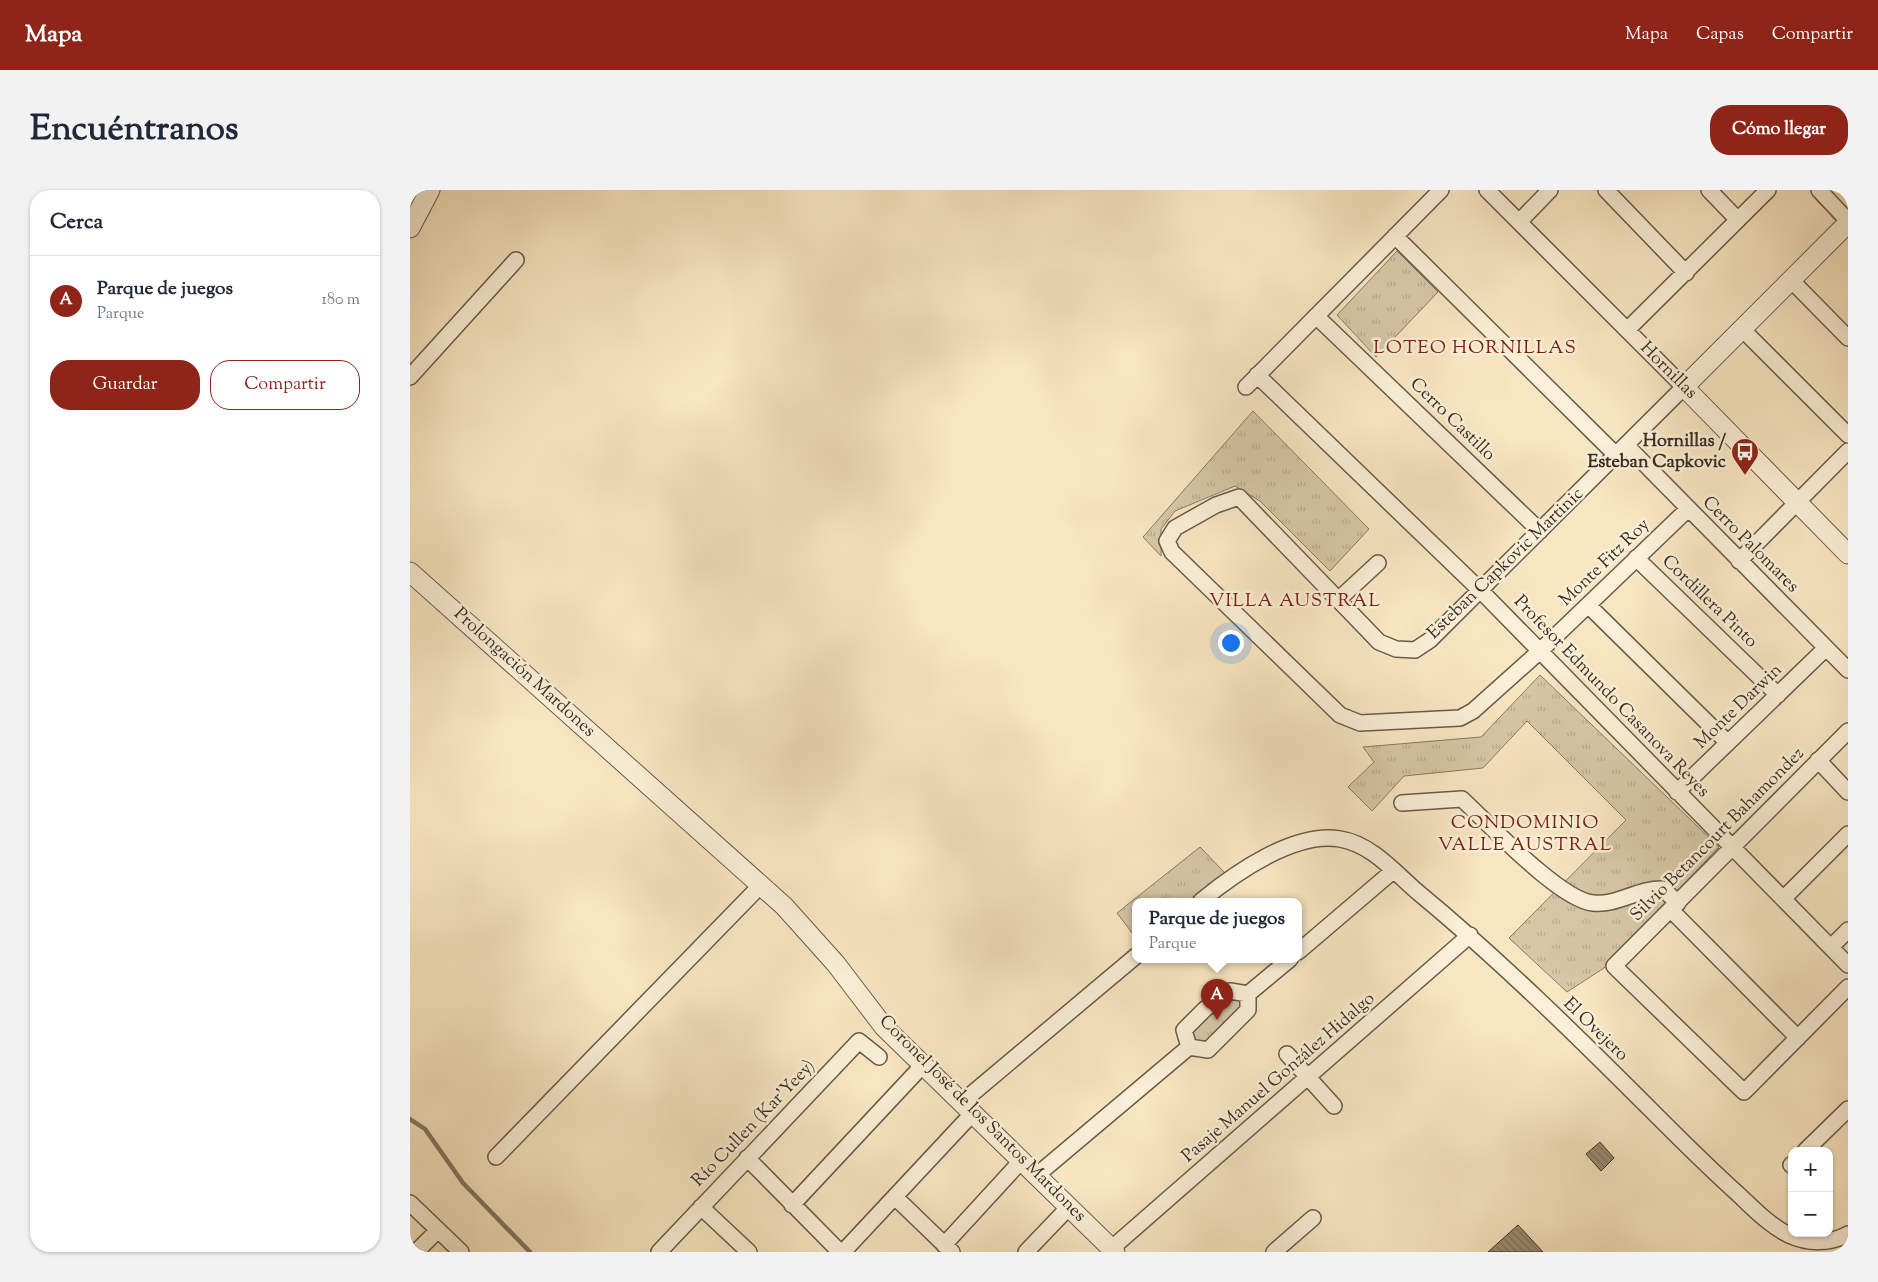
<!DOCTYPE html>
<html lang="es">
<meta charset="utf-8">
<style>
:root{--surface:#fff;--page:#f2f2f3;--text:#1f2937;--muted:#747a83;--line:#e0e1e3;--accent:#8f2418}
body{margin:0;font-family:"Sorts Mill Goudy",serif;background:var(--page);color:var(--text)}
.controls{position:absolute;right:15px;bottom:15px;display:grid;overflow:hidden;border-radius:10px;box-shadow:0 1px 4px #0004}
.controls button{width:45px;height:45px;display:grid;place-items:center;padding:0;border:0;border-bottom:1px solid var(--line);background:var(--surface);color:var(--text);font:25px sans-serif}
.you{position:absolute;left:820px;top:452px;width:18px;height:18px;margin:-12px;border:4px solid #fff;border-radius:50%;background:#1a73e8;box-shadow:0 0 0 8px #1a73e833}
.badge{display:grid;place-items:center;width:32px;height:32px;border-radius:50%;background:var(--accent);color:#fff;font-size:16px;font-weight:700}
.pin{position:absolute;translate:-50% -41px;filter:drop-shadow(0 1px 2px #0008)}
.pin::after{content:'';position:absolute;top:26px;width:18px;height:15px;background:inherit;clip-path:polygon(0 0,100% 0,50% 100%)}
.popup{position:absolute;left:722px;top:708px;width:170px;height:65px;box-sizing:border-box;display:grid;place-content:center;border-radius:10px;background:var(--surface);filter:drop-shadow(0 1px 4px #0005);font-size:16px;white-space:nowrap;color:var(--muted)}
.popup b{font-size:19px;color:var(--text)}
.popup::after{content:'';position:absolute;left:50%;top:100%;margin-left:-10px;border:10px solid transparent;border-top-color:var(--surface)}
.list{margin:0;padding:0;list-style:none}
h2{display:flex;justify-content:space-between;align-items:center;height:65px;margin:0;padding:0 20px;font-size:21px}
h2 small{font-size:16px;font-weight:400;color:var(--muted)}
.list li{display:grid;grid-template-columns:32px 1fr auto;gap:15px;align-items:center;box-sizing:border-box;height:90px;padding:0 20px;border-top:1px solid var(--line)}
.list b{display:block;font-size:19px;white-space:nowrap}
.list p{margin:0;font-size:16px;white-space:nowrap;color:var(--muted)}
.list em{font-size:16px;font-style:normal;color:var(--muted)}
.actions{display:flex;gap:10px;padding:15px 20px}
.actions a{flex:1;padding:11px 0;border:1px solid var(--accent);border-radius:20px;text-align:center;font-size:18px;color:var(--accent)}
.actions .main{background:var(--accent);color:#fff}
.map{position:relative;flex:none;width:1438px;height:1062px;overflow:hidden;border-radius:20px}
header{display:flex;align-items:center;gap:30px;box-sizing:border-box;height:70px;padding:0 25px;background:var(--accent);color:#fff}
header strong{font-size:24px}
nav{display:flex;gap:28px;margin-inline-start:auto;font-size:18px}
.intro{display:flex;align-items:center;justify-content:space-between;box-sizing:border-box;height:120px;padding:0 30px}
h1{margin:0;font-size:35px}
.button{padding:12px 22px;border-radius:20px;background:var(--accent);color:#fff;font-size:18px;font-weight:700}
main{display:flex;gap:30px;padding:0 30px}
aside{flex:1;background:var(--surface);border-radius:20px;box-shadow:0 1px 4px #0004}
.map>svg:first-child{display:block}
.grass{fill:url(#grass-tufts);stroke:#887a66}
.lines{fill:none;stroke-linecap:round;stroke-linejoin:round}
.stream{stroke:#847663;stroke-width:4.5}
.building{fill:url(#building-back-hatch);stroke:#382d25}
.minor-casing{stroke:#685b4c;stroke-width:18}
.tertiary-casing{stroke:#685b4c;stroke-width:21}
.minor{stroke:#faefd7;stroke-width:15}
.tertiary{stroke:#faefd7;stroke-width:19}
.labels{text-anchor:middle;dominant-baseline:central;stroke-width:5;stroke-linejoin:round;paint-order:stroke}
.street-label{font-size:18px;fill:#382d25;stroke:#faefd7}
.poi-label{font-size:18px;font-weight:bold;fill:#382d25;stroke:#faefd7;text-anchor:end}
.neighbourhood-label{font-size:19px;letter-spacing:1px;fill:#7a1f14;stroke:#faefd7}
</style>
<header>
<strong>Mapa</strong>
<nav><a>Mapa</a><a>Capas</a><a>Compartir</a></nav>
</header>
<div class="intro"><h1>Encuéntranos</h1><a class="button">Cómo llegar</a></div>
<main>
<aside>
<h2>Cerca<small></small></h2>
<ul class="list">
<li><span class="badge">A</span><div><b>Parque de juegos</b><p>Parque</p></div><em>180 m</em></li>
</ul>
<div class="actions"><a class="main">Guardar</a><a>Compartir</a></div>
</aside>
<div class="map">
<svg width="1438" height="1062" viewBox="0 0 1438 1062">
<defs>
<pattern id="grass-tufts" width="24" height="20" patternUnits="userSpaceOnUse" patternTransform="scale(1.25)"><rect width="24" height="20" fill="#d7c7a6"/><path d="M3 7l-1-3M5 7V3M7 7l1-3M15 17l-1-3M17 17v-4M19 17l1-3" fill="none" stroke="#b9ab8f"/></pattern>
<pattern id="building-back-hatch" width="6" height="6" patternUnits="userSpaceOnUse" patternTransform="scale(1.25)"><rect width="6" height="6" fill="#9c8d76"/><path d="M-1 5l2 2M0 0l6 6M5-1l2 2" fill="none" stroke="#807461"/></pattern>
</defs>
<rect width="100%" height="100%" fill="#f8e6c1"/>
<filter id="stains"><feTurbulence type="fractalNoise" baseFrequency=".004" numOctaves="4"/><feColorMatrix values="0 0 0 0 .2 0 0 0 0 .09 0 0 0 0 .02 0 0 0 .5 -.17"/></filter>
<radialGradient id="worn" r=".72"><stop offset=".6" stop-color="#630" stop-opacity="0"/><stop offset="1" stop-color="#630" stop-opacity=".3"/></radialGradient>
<!-- grass -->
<path class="grass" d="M987,61L1028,102L966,167L927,125Z
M843,221L959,339L920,381L850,311L825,296L765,321L751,339V366L733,347Z
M1130,485L1309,657L1194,778L1157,802L1099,748L1216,630L1117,531L1073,578L994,586L962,621L938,597L964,572L953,557L1071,547Z
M790,657L817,685L788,711H726V748L707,723Z
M823,806L834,815L796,855L781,849V839Z"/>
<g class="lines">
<!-- stream -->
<path class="stream" d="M0,929L15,939L53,993L120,1062"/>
</g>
<!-- building -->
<path class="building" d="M1190,952L1204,968L1191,981L1176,964Z
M1108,1035L1133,1062H1078Z"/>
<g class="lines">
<defs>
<path id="minor" d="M1077,0L1274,197L1020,450L1005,460L986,459L969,452L829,307L806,315L765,338L757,351L762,362L930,525L950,533L1050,528L1063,521L1130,461L1278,319
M1196,0L1276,83
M1299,0L1328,30
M1409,0L1438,31
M1109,32L1140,0
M985,46L1206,265
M1381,90L1438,148
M906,126L1130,341
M1332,139L1438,245
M1217,140L1358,0
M847,185L1071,401L1438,775
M0,187L106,70
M836,197L1031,0
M1216,255L1438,480
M1226,368L1368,505
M1329,371L1438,261
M929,409L968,373
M1178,415L1318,553
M1438,541L1204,776L1334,902L1438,797
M1408,570L1438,602
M1267,602L1416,458
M992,613L1052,609C1079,634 1150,710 1183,713C1207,716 1228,698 1253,699L1268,713
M1373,709L1438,644
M791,711C825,683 885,641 930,649C962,654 986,684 1010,704C1092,772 1169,848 1245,924C1272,951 1299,978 1328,1004C1344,1019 1359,1035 1379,1045C1398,1054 1420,1054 1438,1044
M1261,720L1388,848
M1421,757L1438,740
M888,762L983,681
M838,804V820L798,860L779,857L774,840L795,819L820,801L838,804L880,769
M877,864L924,916
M551,913L726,766
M1395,961L1438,919
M86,967L351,695
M337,968L430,1062
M1381,975L1382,974
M627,985L779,857
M486,1008L542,1062
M0,1013L51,1062
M382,1015L513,875
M291,1017L339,1062
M534,1055L612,970
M702,1058L1060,745
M6,1062L28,1040
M249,1062L449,851L469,867
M433,1062L562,924
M616,1062L659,1017
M864,1062L903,1028"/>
<path id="tertiary" d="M1438,33L1274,197L1438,364
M0,38L20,0
M0,382L374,716L426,774L474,837L705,1062"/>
</defs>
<!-- minor casing -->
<use href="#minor" class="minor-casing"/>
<!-- tertiary casing -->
<use href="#tertiary" class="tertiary-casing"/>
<!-- minor -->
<use href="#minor" class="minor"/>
<!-- tertiary -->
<use href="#tertiary" class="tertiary"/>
</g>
<!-- icons -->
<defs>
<symbol id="bus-pin" viewBox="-11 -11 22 30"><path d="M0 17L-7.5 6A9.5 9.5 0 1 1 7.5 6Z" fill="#8f2418" stroke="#faefd7"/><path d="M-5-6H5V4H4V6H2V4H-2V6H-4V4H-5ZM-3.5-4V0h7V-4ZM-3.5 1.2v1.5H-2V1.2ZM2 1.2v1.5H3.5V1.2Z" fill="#fff"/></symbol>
</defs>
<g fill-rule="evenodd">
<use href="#bus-pin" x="1319" y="246" width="32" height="43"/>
</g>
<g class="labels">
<!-- street labels -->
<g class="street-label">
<text transform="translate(1258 181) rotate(45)">Hornillas</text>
<text transform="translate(1042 230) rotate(44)">Cerro Castillo</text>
<text transform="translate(1340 355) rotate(45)">Cerro Palomares</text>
<text transform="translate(1195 373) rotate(-44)">Monte Fitz Roy</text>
<text transform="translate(1096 374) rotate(-44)">Esteban Capkovic Martinic</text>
<text transform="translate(1299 412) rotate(44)">Cordillera Pinto</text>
<text transform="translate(114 483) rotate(42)">Prolongación Mardones</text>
<text transform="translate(1201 507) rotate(46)">Profesor Edmundo Casanova Reyes</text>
<text transform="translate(1329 517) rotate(-44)">Monte Darwin</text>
<text transform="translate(1308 645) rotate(-45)">Silvio Betancourt Bahamondez</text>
<text transform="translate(1185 840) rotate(44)">El Ovejero</text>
<text transform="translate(869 888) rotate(-41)">Pasaje Manuel González Hidalgo</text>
<text transform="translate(572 929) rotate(45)">Coronel José de los Santos Mardones</text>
<text transform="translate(344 934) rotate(-46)">Río Cullen (Kar'Yeey)</text>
</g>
<!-- poi labels -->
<g class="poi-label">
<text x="1316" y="252">Hornillas /<tspan x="1316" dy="21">Esteban Capkovic</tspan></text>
</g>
<!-- neighbourhood labels -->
<g class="neighbourhood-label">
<text x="1065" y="158">LOTEO HORNILLAS</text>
<text x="885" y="411">VILLA AUSTRAL</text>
<text x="1115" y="633">CONDOMINIO<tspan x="1115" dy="22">VALLE AUSTRAL</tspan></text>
</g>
</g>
<rect width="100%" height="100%" filter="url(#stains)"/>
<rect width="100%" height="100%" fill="url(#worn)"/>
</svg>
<div class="controls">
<button>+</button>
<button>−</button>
</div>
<div class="you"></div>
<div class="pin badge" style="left:807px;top:830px">A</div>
<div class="popup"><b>Parque de juegos</b>Parque</div>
</div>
</main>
